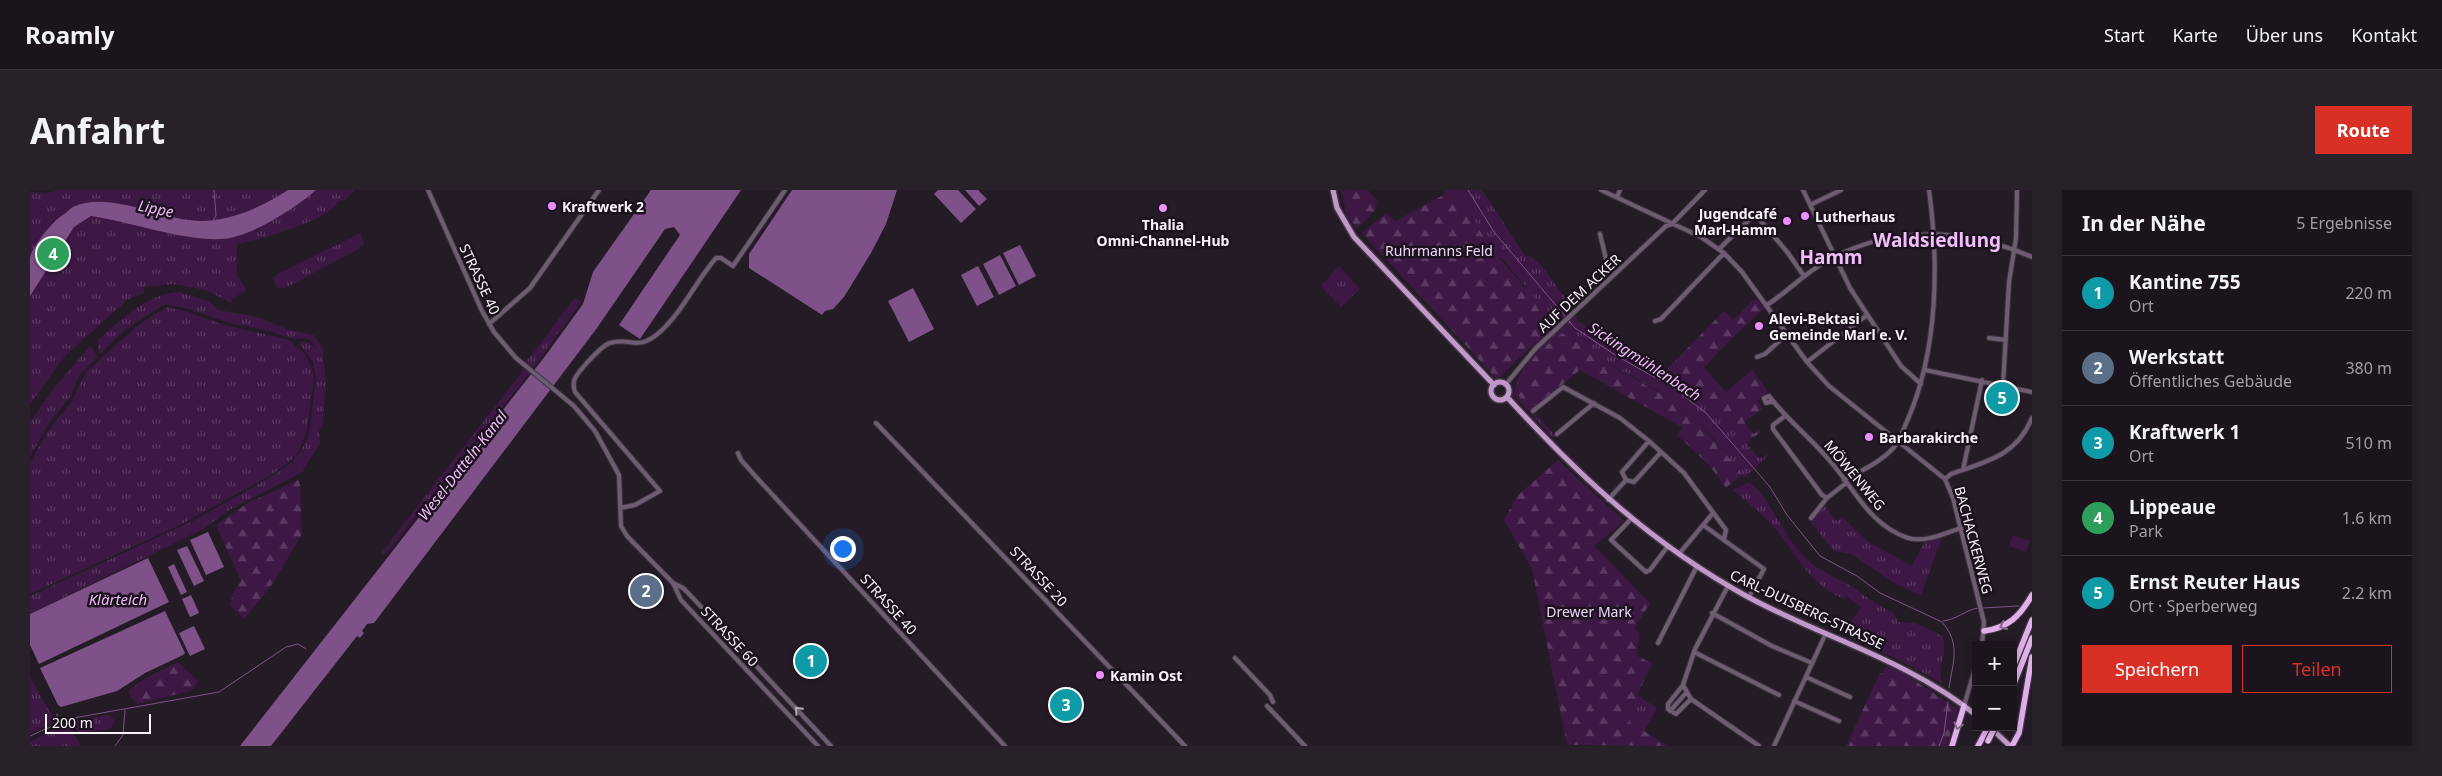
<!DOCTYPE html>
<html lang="de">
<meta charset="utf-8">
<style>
:root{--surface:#1c141d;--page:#29212a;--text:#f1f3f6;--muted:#a09ea4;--line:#3a333b;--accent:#d93025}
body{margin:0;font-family:"Noto Sans",sans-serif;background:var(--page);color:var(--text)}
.controls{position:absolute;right:15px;bottom:15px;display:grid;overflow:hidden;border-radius:0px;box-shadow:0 2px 8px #0003}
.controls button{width:45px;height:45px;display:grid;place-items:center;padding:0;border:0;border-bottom:1px solid var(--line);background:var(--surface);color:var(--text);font:25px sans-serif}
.scale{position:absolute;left:15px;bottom:12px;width:106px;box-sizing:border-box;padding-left:5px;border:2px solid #f9f2fa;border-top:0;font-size:14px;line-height:18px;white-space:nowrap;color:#f9f2fa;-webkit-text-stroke:4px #1b121d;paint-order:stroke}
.you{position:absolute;left:812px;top:358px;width:18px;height:18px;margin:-12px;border:4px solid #fff;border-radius:50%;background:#1a73e8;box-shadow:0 0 0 8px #1a73e833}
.badge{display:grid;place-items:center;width:32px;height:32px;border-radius:50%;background:var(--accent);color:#fff;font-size:16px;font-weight:700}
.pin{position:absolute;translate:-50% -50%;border:2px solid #fff;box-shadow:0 1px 5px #0006}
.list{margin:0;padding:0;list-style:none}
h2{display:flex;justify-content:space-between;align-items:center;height:65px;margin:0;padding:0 20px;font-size:21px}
h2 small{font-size:16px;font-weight:400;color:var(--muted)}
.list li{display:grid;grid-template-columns:32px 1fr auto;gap:15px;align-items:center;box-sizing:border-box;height:75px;padding:0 20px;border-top:1px solid var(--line)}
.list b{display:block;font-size:19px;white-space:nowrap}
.list p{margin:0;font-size:16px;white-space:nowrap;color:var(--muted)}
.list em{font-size:16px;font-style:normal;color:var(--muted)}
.actions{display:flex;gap:10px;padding:15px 20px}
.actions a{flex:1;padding:11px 0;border:1px solid var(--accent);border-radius:0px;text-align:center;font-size:18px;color:var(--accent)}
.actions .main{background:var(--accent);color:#fff}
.map{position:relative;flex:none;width:2002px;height:556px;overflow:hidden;border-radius:0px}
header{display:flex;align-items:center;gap:30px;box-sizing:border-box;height:70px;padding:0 25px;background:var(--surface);border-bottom:1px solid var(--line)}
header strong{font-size:24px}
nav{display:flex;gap:28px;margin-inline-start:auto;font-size:18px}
.intro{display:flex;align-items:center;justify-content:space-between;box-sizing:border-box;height:120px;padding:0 30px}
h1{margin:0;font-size:35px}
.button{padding:12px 22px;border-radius:0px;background:var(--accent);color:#fff;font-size:18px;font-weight:700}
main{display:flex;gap:30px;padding:0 30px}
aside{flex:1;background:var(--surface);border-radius:0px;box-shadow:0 2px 8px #0003}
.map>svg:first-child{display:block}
.grass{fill:url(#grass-tufts)}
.forest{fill:url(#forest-firs)}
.garden{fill:#3d1844}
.water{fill:#7e5288}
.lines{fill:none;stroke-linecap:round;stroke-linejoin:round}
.stream{stroke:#7e5288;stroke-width:1}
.minor-casing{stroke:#3e3540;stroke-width:6}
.major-casing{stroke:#3e3540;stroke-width:8}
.highway-casing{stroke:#3e3540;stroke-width:8}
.minor{stroke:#6f5c73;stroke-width:4}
.major{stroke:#c198c9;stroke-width:5}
.highway{stroke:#e1b0eb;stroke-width:5.5}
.highway-bridge-casing{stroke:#3e3540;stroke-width:8;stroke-linecap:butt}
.highway-bridge{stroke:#e1b0eb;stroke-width:5.5}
.oneway{stroke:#88698e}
.oneway2{stroke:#b4a7b6}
.poi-dot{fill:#ea8dfd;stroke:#1b121d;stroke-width:2}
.labels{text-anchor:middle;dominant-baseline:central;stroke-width:5;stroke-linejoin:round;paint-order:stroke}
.poi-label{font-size:14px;font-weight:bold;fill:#f9f2fa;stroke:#1b121d;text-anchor:start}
.park-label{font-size:14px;fill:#f1d7f7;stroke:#1b121d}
.street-label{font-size:14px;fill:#f9f2fa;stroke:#1b121d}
.water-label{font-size:15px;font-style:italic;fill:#f0bbfa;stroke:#1b121d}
.district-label{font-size:19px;font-weight:bold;fill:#f1befb;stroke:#1b121d}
</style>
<header>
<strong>Roamly</strong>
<nav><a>Start</a><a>Karte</a><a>Über uns</a><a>Kontakt</a></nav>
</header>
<div class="intro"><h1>Anfahrt</h1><a class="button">Route</a></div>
<main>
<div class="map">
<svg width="2002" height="556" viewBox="0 0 2002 556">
<defs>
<pattern id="grass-tufts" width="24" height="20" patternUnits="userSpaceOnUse" patternTransform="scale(1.25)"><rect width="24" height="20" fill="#3d1844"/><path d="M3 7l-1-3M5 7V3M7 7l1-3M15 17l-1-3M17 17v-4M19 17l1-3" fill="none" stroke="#5a3a60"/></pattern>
<pattern id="forest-firs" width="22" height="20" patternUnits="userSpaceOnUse" patternTransform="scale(1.25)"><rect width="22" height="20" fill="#3d1844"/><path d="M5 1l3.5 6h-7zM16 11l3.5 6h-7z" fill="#5a3a60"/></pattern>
</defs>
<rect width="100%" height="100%" fill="#251b27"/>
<!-- grass -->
<path class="grass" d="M27,0H325L316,10L308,11C304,29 226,51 207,54V85L217,100L202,109L201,113L176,100L143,94L114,97V103L97,110L35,166L0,214V2L17,3Z
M1424,0H1452L1496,67L1500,65L1516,81L1543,119L1501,158L1506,153L1496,97L1454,47Z
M331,43L334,54L327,60L255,98H247L243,88L248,84Z
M1309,76L1330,99L1311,117L1291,96Z
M149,102L180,112L188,120L227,127L259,140L284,145L292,157L294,168L280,150L273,148L264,149L235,140L203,134L158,119L135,114L96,139L69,165L68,150C93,128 115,105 149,102Z
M547,109L551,112L497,186L355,365L351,363L492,182L495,171L502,165L543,110Z
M137,117L152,120L194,135L252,148L259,150L276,165L284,185L277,241L268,262L261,270L243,284L152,334L0,404V273L20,238L42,211L56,182L108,135Z
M1546,125L1548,131L1574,148L1575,146C1598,168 1632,177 1658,195C1686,214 1706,242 1728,267L1731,268L1741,263L1714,288C1694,261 1672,230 1644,211C1607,187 1567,170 1532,143L1510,160L1500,173L1487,196V204L1526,246L1523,248L1484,205C1486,174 1525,145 1546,125Z
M271,151C307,156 294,213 292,237L289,240L290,254L271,283L201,319L173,339L0,424V406L163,331L244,285L264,271L276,252L280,238L286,189L283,172L270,154Z
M60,156L68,167L50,184L40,207L19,233L0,267V232L25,197Z
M1719,292C1737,304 1750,337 1764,355C1784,380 1793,380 1819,395C1834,405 1848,416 1864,423L1868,432L1885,433L1912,446C1919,462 1907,477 1912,493L1871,471L1812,444L1831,417L1816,406L1814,409C1774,390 1770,367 1743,336C1732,323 1716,312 1703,300Z
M1794,313L1806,331L1812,327L1837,351L1882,376L1895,351L1912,347L1891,405L1864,393L1821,364L1804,361L1781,333Z
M0,487L25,531L0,543Z
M1607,505L1627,518L1614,541L1596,530Z
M79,525L85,531L80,539L49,543L44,531Z
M32,535H39L51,556H0V552Z"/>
<!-- forest -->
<path class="forest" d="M1311,0H1338L1347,10L1345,21L1327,39L1317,26Z
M1413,0H1424L1454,47L1472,67L1470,69L1526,132L1469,188L1465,187L1332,43L1356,23L1366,31L1415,4Z
M1726,108L1734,118L1688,162L1674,178L1696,202L1722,180L1738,201L1728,211L1732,219L1714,232L1723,244L1730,240L1731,242L1716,253C1687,220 1674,204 1634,182L1694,121L1703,130Z
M1532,143L1580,175L1644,211L1665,228L1710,281L1712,284L1696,298L1679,275L1647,245L1653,238L1550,180L1501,220L1487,204V196L1500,173L1510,160Z
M1528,270L1594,331L1564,356L1620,413L1604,439L1610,443L1607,466L1622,473L1596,530L1638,556L1537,555L1502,379L1474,330L1487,306Z
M268,290L270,294L272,344L243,393L214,429L200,415L203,403L211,391L186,335L218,313Z
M148,472L168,491L161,501L107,514L99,505V500L119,486Z
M1857,475L1873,483L1928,519L1917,556H1816L1850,483L1852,484Z"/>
<!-- garden -->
<path class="garden" d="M1983,345L2000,351L1996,362L1979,356Z"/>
<!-- water -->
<path class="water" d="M258,0H286C264,19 221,47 192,49C152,51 102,32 61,26L44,37L0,106C0,94 0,80 0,68C2,56 22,33 31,26C36,24 39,19 43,17C79,0 132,30 169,31C201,31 232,17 258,0Z
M621,0H711L610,149L589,135L650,45L644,37L635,39L567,138L344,433L337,434L332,441L334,443L330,448L327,446L241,556H210L516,165L553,114L563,82Z
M762,0H867L856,34L841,63L814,107L803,119L795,121L792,125L719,78V64Z
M908,0H928L946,19L931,33L904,4Z
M935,0H948L957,9L949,16Z
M990,55L1006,86L989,95L973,63Z
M970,65L986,96L969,105L953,74Z
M948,76L964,107L947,116L931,85Z
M883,98L904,139L879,152L858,111Z
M178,342L194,377L176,385L160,350Z
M157,356L174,391L164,396L147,360Z
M118,368L139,412L9,474L0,455V424Z
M144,374L157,402L151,405L138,377Z
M161,405L169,423L160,427L152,409Z
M135,421L155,463L153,465L115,483L87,501L31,517L28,515L10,478Z
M164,436L175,459L160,466L149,443Z"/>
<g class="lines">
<!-- stream -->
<path class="stream" d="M1438,0L1464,42L1545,138L1585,165L1642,197L1676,223L1740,297L1757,325L1790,366L1827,386L1850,403L1912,432C1931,454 1923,471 1919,498
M183,31L186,25L184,0
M1952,418L1989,416
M1913,431C1926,430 1935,420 1948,418
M27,524L28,533
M0,546L38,529L189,502L256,457L268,454L276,459
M85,556L93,545L95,520
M1909,556L1914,543L1918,512"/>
<defs>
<path id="minor" d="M398,0L452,121L464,142L486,168L544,216L565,241L589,285L591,336L597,346L643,393L651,410L788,556
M1571,0L1671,47L1694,63L1712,82L1777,172L1799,196L1915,289L1923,308L1954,432L1952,455
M1773,0L1820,98L1871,176L1891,194
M1587,7L1590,0
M1780,15L1811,0
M1570,44L1577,73L1585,84
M1689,59L1725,24L1758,63L1774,86
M1737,115C1757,102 1774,84 1795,72C1861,34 1934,38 2002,67
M1625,131L1631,129L1694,63
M459,134L500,98L569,0
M1959,148L1976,150
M1727,167L1735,164L1757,144
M1777,172L1837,125
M1895,180L2002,202
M1476,194L1506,158L1636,36L1642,34L1675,0
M1973,195L1979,92L1986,48L1987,0
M1743,211L1736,213L1734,208L1739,206C1757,230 1781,248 1800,271C1824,298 1840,336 1878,348C1895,353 1915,343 1931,338
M1503,221L1533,197L1590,228L1619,251L1654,283L1696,340L1694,349
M1755,226L1743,235V239L1792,305L1797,308
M846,233L1155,556
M1527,244L1564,213
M1619,251L1592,282L1596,290L1604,292L1631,262
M708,263L711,270L727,288L975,556
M1933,280L1952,190
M1915,289L1921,284C1958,271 1986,266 2002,228
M1814,290C1831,281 1853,271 1865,256C1871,249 1874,237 1878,229C1908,159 1909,74 1899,0
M1578,310L1596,290
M590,318L605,315L630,301L545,202C544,199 543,196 544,191C546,183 572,155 580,153C603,147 607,162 630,142C653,121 666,91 686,68H691L703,76L755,0
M1781,328L1797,308L1816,293
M1601,329L1581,350L1616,382L1620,380L1638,356
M1673,335L1734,379L1719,407
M1649,364L1683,323
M643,393L653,398L661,406L801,556
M1698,396L1665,459L1653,495L1661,509L1729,556
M1682,423L1742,456L1782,473
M1628,453L1667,376
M1664,462L1749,505
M1205,468L1240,505L1243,512
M1776,487L1820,507
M1653,495L1638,514V519L1646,524L1661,509
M1764,511L1809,531
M1237,516L1275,556
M1934,516L1946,475
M1640,521L1656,503
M1744,556L1796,443"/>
<path id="major" d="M1303,0L1307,18L1324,47L1464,195
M1461 201a9 9 0 1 1 18 0a9 9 0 1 1-18 0Z
M1477,207C1549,286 1623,355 1718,407C1794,448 1878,470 1946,525
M1962,539L1980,556"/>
<path id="highway" d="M1954,441C1978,438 1990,426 2002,405
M1983,477L2002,430
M1983,496L2002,448
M1922,556L1934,516
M1948,556L1958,537
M1982,556L1989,543L2002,467"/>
</defs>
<!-- minor casing -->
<use href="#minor" class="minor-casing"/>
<!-- major casing -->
<use href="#major" class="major-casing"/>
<!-- highway casing -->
<use href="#highway" class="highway-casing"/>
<!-- minor -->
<use href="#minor" class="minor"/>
<!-- major -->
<use href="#major" class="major"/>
<!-- highway -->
<use href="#highway" class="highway"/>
<defs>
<path id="highway-bridge" d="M1958,551L1965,537"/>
</defs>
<!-- highway-bridge casing -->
<use href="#highway-bridge" class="highway-bridge-casing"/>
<!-- highway-bridge -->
<use href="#highway-bridge" class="highway-bridge"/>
</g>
<!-- one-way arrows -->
<defs><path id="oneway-chevron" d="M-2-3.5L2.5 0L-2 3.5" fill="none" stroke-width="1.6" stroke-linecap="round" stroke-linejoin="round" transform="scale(1.25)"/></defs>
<g class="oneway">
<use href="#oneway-chevron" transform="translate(1973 436) rotate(155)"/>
<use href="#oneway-chevron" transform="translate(1928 536) rotate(106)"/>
</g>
<use class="oneway2" href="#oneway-chevron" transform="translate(768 520) rotate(-133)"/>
<!-- markers -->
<g class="poi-dot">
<circle cx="522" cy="16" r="5"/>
<circle cx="1133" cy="18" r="5"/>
<circle cx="1775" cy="26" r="5"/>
<circle cx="1757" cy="31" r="5"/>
<circle cx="1729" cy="136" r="5"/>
<circle cx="1839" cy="247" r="5"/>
<circle cx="1070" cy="485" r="5"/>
</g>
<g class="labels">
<!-- poi labels -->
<g class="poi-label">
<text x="532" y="16">Kraftwerk 2</text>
<text x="1747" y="23" text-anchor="end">Jugendcafé<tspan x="1747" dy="16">Marl-Hamm</tspan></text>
<text x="1785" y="26">Lutherhaus</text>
<text x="1133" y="34" text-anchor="middle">Thalia<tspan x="1133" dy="16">Omni-Channel-Hub</tspan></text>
<text x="1739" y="128">Alevi-Bektasi<tspan x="1739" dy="16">Gemeinde Marl e. V.</tspan></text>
<text x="1849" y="247">Barbarakirche</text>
<text x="1080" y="485">Kamin Ost</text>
</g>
<!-- park labels -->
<g class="park-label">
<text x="1409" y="60">Ruhrmanns Feld</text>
<text x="1559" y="421">Drewer Mark</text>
</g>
<!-- street labels -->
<g class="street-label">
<text transform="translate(450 89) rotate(65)">STRASSE 40</text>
<text transform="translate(1549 103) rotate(-43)">AUF DEM ACKER</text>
<text transform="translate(1825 285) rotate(50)">MÖWENWEG</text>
<text transform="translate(1944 350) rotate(75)">BACHACKERWEG</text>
<text transform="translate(1009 386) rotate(47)">STRASSE 20</text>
<text transform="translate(859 414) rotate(48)">STRASSE 40</text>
<text transform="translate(1777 419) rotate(25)">CARL-DUISBERG-STRASSE</text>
<text transform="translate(700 446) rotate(47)">STRASSE 60</text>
</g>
<!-- water labels -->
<g class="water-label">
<text transform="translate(126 18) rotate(11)">Lippe</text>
<text transform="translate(1615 171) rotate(33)">Sickingmühlenbach</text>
<text transform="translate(432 275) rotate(-52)">Wesel-Datteln-Kanal</text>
<text x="88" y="409">Klärteich</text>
</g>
<!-- district labels -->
<g class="district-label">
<text x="1907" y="50">Waldsiedlung</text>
<text x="1801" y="67">Hamm</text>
</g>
</g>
</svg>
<div class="controls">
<button>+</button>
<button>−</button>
</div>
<div class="scale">200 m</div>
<div class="you"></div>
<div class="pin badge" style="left:781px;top:471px;background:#0f9aa8">1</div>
<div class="pin badge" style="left:616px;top:401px;background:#5c6f8a">2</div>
<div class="pin badge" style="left:1036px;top:515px;background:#0f9aa8">3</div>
<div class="pin badge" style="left:23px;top:64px;background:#2e9e5b">4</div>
<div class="pin badge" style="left:1972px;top:208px;background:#0f9aa8">5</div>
</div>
<aside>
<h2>In der Nähe<small>5 Ergebnisse</small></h2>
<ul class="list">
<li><span class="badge" style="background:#0f9aa8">1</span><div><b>Kantine 755</b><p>Ort</p></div><em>220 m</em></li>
<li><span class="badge" style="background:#5c6f8a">2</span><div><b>Werkstatt</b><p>Öffentliches Gebäude</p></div><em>380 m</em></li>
<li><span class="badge" style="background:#0f9aa8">3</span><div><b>Kraftwerk 1</b><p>Ort</p></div><em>510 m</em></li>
<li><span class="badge" style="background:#2e9e5b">4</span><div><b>Lippeaue</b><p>Park</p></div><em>1.6 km</em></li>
<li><span class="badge" style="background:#0f9aa8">5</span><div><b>Ernst Reuter Haus</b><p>Ort · Sperberweg</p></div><em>2.2 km</em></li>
</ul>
<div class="actions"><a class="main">Speichern</a><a>Teilen</a></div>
</aside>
</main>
